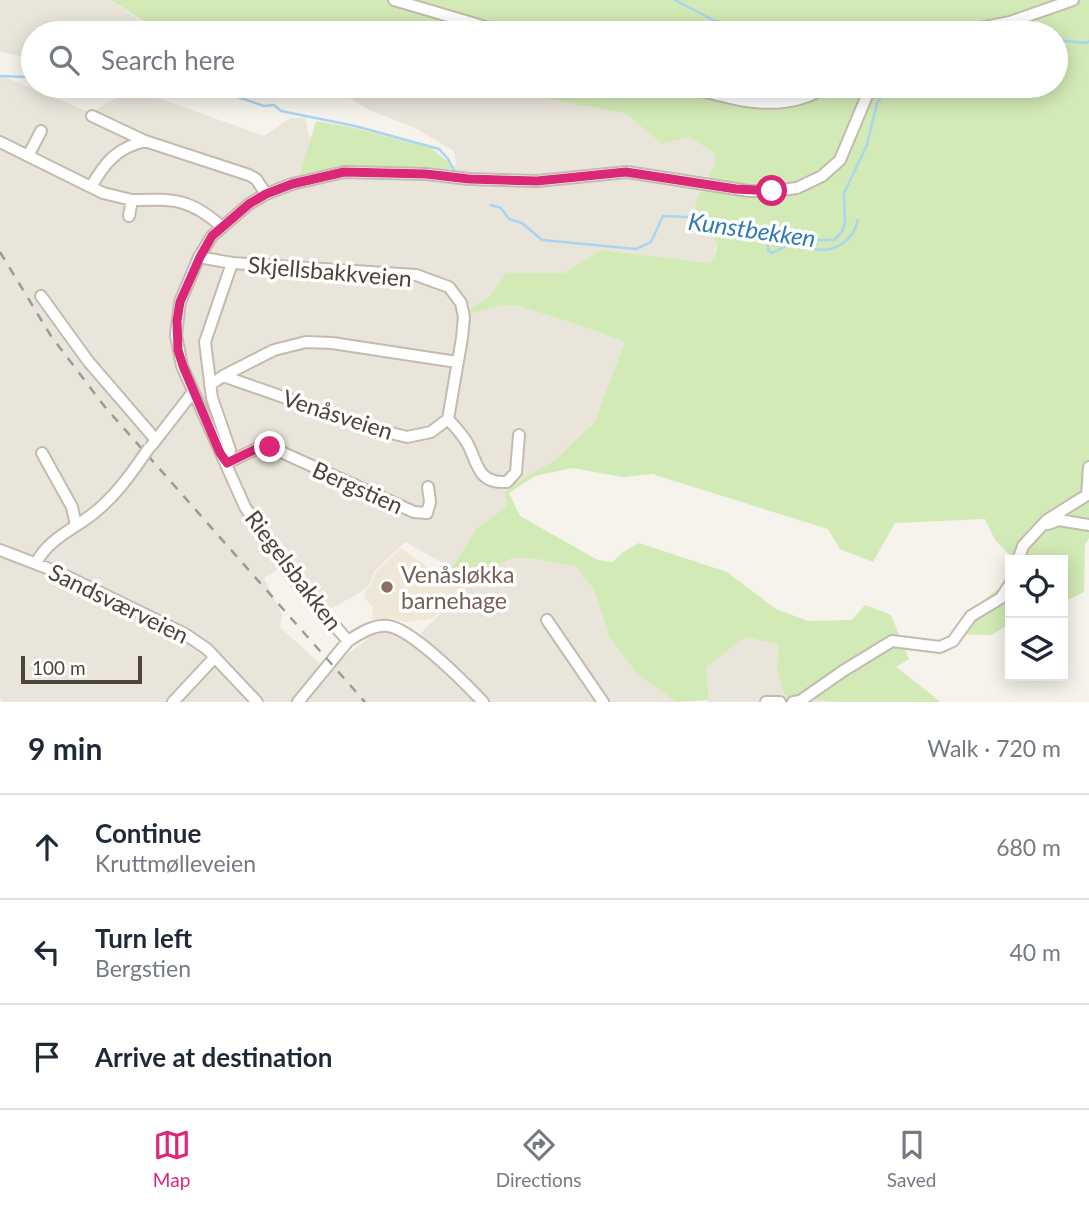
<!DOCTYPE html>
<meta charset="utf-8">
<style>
:root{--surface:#fff;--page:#f2f2f3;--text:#1f2937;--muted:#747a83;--line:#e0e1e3;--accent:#db2777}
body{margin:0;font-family:Lato,sans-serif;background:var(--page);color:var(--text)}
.controls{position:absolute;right:21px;bottom:21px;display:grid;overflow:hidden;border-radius:0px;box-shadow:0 4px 18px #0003}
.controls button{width:63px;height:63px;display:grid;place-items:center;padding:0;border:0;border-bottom:2px solid var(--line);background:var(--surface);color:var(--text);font:35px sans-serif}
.scale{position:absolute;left:21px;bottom:18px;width:121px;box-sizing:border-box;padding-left:7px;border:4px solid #4b4439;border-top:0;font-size:19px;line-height:24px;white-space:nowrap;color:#4b4439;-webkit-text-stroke:5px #fff;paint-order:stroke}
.stop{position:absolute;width:21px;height:21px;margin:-16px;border:5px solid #db2777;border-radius:50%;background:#fff}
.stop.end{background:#db2777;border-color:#fff;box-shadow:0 2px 7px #0008}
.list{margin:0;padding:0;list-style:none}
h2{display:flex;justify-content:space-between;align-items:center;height:91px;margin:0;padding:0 28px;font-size:30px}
h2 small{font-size:23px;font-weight:400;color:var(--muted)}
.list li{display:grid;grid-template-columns:46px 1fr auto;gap:21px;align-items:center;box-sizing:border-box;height:105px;padding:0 28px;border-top:2px solid var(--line)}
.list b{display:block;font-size:26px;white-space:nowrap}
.list p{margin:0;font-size:23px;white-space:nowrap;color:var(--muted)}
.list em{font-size:23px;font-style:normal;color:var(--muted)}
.icon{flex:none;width:38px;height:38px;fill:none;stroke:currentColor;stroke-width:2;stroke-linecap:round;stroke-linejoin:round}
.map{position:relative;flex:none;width:1089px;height:702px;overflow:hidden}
.search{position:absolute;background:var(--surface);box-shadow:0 4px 18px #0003;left:21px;right:21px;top:21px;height:77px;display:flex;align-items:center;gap:18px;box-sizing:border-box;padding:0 24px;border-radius:38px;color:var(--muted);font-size:26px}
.sheet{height:406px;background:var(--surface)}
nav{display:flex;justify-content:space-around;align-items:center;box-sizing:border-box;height:98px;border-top:2px solid var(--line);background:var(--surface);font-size:19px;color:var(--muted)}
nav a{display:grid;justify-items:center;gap:4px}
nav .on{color:var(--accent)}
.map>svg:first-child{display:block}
.residential{fill:#eae5da}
.education{fill:#efe8d6}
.green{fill:#d2eab5}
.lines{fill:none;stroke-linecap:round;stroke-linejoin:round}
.stream{stroke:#a9d4f2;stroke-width:2.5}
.minor-casing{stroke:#c2bbae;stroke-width:14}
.minor{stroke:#fff;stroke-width:10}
.rail{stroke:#9a9a9a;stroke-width:2.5;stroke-dasharray:9 9;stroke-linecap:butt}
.minor-bridge-casing{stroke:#c2bbae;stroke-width:14;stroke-linecap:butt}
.minor-bridge{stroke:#fff;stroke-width:10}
.route{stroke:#db2777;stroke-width:9}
.education-dot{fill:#8d6e63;stroke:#fff;stroke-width:2.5}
.labels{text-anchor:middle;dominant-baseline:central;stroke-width:7;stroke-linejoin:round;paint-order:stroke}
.street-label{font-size:23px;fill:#4b4439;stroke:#fff}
.education-label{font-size:23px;fill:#785e54;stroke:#fff;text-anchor:start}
.water-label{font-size:24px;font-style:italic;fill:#2e7ab2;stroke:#fff}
</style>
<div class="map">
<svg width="1089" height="702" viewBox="0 0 1089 702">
<rect width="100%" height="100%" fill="#f6f3ec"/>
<!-- residential -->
<path class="residential" d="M0,0H111L148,26L142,33H33V59L29,58L0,52Z
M0,75L91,113L129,90L175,104L264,136L290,118H305L316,164L341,171L433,174L456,165L454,151L413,127L369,110L344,95L347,86H497L531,95L626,114L662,144L689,137L714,153L716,163L695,202L696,216L709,227L717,243L714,259L709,263L601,250L564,273H506L490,296L470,309V313L504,305L518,306L591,329L625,342L594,423L554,462L522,479L505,492L507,506L477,528L452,568L405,542L374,572L369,585L358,594L326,611L286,564L264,578L282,614L280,627L327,670L379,630L387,629L416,638L472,581L512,558H532L576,567L594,590L609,636L636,673L676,702H2L0,698Z
M746,637L778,645L777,670L785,696L837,702H706L709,700L706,667Z"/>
<!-- education -->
<path class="education" d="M401,548L435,572L471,581L432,619L405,622L391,618L372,623L373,607L365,599V590L370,586L375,573Z"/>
<!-- green -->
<path class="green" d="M111,0H1089V538L1085,545L1084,592L1063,602V560H1011V556L995,540L985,519L895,523L873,562L840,549L828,529L652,474L623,477L572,468L535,476L509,493L520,516L598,560L613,562L623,552L639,543L727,572L776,609L808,621L852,620L865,605L891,615L909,659L896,667L941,702H837L785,696L777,670L778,645L746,637L706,667L709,700L676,702L636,673L609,636L594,590L576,567L532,558H512L472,581L452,568L477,528L507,506L505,492L522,479L554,461L594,423L625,342L591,329L518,306L504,305L469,314L470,309L490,296L506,273H564L601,250L709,263C727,247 710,227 696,216L695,202L716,163L714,153L689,137L662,144L626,114L531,95L497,86H1056V33H162Z
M316,121L355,128L431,148L447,161L452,169L332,168L300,174Z
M1010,571V624L991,635L953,634L963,616L1002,586Z"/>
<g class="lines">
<!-- stream -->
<path class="stream" d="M675,0L715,21L736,26L750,33
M1056,40L1087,43L1089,41
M0,76L27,77L33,79
M47,86L52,90H64L70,86
M205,86L264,106L274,105L281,111L355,126L439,149L448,159L455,172
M491,205L501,208L509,219L522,223L542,240L636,249L651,242L663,216L686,217L800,235L812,240H834L842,232L845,223L844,193L867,145L877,103L888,86
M768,244V250L772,253C779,251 786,244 793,244C803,243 811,250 821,250C839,250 854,238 858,220"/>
<defs>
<path id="minor" d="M394,0L506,33
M935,33L969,30L1010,22L1073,0
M683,86C732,98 781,117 827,86
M92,116L145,141L249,175L256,179L266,194
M0,142L103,193L132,200L129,216
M28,156L41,131
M91,187C105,162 117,148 145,141
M132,200C173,199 190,198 222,227
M199,257L232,263L416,275L449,287L461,303L464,317L462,338L448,419
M41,296L88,361L156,440
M223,376L274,350L306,342L332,343L457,362
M210,385L223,376L375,429L407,437L431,432L448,419C454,426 461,433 466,441C478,460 475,484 507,482L516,472L519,435
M152,445L193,392
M42,453L72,507L76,525
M227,463L258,448L270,447L414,512L427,513L430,502L428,487
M227,463L230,450L212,398L205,342L232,263
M1048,524L1059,520L1089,525
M0,550L60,573L185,634L207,649L257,702
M1018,560L1023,546L1047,520L1087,495L1089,467
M36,563C49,538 73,530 94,513C114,497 128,478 142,458
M547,620L603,702
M348,641C359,634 374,624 388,626C412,629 465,683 483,702
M173,702L215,657
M298,702L348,641L291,575L245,507L182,366L176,335L180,302L199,257L212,236L249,204L266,194L292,184L344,172L426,174L469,179L537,181L627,172L749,191H772L797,188L822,176L840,160L871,86
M766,702H780
M793,702L800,701L843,671L892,641L940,647L953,641L971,616L1001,598L1010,584"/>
</defs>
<!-- minor casing -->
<use href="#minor" class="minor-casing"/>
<!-- minor -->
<use href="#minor" class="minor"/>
<!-- rail -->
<path class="rail" d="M0,252L51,336L105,407L365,702"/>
<defs>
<path id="minor-bridge" d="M142,458L149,448"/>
</defs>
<!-- minor-bridge casing -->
<use href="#minor-bridge" class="minor-bridge-casing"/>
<!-- minor-bridge -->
<use href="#minor-bridge" class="minor-bridge"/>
</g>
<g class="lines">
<!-- route -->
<path class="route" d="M270,447L258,448L227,463L220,453L183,366L178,350L177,321L180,302L200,257L212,236L249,204L266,194L292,184L344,172L426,174L469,179L537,181L626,172L736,189L772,191"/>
</g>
<!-- markers -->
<circle class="education-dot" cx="387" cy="587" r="7"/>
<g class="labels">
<!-- street labels -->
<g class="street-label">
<text transform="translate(330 271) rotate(5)">Skjellsbakkveien</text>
<text transform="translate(338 414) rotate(18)">Venåsveien</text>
<text transform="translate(358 487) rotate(24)">Bergstien</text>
<text transform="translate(294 570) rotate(53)">Riegelsbakken</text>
<text transform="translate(119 603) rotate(26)">Sandsværveien</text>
</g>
<!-- education labels -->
<g class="education-label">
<text x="401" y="574">Venåsløkka<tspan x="401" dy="26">barnehage</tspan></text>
</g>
<!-- water labels -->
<g class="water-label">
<text transform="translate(752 229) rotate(8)">Kunstbekken</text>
</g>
</g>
</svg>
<div class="controls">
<button><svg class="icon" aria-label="locate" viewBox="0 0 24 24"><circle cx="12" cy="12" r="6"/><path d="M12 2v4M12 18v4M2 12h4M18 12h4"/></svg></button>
<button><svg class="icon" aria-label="layers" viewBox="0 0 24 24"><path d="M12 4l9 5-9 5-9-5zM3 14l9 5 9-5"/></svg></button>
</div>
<div class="scale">100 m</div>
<div class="stop" style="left:772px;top:191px"></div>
<div class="stop end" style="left:270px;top:447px"></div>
<div class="search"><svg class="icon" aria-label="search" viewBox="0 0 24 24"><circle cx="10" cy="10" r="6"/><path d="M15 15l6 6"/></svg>Search here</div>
</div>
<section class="sheet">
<h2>9 min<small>Walk · 720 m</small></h2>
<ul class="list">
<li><svg class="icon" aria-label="ahead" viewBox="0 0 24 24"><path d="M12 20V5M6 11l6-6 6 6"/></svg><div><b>Continue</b><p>Kruttmølleveien</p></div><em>680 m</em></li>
<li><svg class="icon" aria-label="left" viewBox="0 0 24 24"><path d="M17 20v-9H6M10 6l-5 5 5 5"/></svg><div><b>Turn left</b><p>Bergstien</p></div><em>40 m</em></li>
<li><svg class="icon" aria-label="arrive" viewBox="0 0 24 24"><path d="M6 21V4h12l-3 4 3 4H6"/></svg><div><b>Arrive at destination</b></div></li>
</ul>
</section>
<nav>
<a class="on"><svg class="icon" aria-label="map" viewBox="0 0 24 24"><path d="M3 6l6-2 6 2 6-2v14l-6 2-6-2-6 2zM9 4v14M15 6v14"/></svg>Map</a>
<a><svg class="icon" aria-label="directions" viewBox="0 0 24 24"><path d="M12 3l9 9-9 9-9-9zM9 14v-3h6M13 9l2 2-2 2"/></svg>Directions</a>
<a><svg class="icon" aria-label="saved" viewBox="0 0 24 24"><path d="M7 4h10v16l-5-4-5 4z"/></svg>Saved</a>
</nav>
